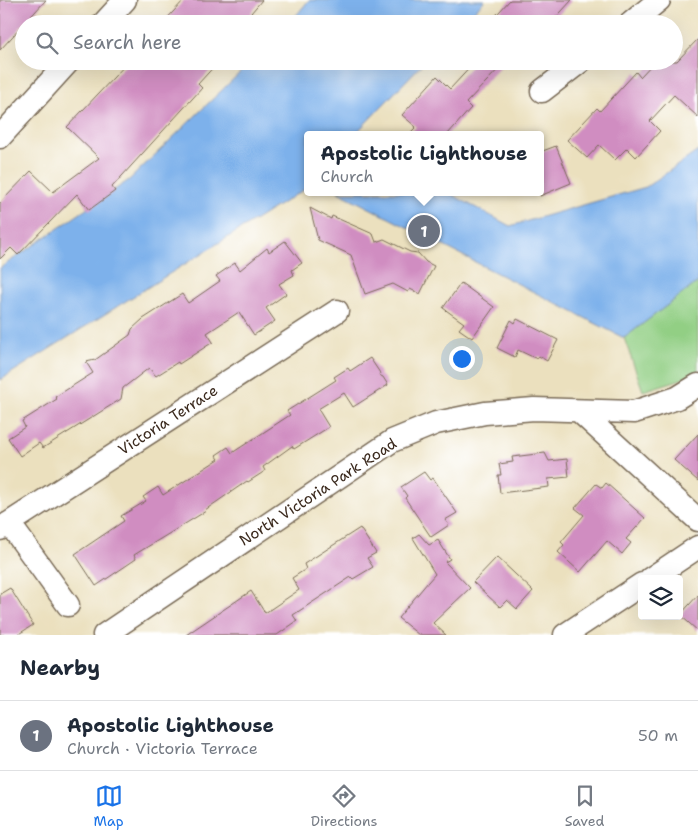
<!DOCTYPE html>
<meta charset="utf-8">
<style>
:root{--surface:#fff;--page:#f2f2f3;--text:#1f2937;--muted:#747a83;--line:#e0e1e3;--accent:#1a73e8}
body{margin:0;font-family:"Shantell Sans",sans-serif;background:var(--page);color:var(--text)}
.controls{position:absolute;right:15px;bottom:15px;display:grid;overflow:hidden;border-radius:5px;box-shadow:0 5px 20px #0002}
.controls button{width:45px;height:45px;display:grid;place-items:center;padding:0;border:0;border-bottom:1px solid var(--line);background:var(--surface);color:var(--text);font:25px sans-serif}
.you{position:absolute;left:461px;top:358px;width:18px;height:18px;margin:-12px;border:4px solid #fff;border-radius:50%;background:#1a73e8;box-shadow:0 0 0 8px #1a73e833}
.badge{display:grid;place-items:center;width:32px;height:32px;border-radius:50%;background:var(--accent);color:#fff;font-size:16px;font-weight:700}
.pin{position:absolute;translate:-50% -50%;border:2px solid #fff;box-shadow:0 1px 5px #0006}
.popup{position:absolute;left:304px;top:131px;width:240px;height:65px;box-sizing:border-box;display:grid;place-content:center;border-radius:5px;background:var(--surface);filter:drop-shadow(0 1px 4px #0005);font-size:16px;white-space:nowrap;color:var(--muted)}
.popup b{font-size:19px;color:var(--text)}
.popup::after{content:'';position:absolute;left:50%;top:100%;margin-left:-10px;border:10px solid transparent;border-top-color:var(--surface)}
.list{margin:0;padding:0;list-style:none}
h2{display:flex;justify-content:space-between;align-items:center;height:65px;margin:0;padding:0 20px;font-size:21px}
h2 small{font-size:16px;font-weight:400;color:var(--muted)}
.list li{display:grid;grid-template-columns:32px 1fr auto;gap:15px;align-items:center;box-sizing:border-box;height:70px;padding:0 20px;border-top:1px solid var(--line)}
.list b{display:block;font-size:19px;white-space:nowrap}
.list p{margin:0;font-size:16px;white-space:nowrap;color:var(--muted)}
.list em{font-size:16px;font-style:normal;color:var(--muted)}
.icon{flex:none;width:28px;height:28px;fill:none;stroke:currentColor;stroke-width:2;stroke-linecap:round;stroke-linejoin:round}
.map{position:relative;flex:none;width:698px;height:635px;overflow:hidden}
.search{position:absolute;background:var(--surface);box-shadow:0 5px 20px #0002;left:15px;right:15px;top:15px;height:55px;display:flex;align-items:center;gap:12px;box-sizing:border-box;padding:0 18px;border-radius:28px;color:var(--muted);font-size:19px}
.sheet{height:135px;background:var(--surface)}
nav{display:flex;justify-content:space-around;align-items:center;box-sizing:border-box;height:70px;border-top:1px solid var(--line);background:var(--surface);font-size:14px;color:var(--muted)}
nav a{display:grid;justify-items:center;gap:2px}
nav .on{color:var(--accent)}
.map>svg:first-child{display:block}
.green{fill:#92cf84;stroke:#667c51}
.water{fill:#7db1eb;stroke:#5c6e84}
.building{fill:#d08dc1}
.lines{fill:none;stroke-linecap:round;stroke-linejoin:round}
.minor-casing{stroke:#796a56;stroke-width:25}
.minor{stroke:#fff;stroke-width:22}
.labels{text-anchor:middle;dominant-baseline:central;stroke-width:5;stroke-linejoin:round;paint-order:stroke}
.street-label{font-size:15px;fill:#3b2a1e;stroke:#fff}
</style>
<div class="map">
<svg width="698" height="635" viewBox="0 0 698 635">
<rect width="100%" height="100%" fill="#fff"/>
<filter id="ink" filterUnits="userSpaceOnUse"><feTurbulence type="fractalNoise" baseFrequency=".02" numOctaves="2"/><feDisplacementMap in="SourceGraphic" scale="10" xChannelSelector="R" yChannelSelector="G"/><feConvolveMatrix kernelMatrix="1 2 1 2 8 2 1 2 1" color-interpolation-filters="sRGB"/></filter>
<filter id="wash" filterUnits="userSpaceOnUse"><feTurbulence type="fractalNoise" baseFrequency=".0096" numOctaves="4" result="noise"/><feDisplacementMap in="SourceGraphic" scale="20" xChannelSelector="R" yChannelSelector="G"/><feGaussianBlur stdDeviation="1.12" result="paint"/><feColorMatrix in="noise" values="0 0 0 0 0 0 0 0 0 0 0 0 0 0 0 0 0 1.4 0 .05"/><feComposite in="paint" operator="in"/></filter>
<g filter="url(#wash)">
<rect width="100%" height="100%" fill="#ebe0be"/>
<!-- green -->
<path class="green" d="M698,282V370L682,379L643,391L624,338Z"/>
<!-- water -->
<path class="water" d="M309,0H485L462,24H289Z
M252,61H425L359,130L362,135H308V187L0,380V268L129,180Z
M698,151V282L624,338L338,192H447L510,226L646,187Z"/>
<g id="blocks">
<!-- building -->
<path class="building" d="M0,0H46L0,50Z
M184,0H262L251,13L263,24H162Z
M510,0H572L550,24H488Z
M698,39V117L674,95L650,121L660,131L636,157L627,148L615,160L599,145L587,158L567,140L597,108L600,111L636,72L640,77L655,61H677Z
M129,61H219L198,84L202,88L112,187L115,191L89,210L77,194L18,255L11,248L0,259V203L31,171L53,192L99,158L67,127Z
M476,61H506L466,103L471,108L447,135H408L416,127L402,115L437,76L450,89Z
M556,146L571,183L540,196V152Z
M310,208L331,219L332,216L373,234L376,242L384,239L410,252L418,253L426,262L434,266L420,294L410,289L408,292L393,284L365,294L351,255L318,240Z
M285,241L302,263L292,270L294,275L279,284L286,294L266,308L275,321L254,335L239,312L207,333L213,342L179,364L178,362L156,376L149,368L123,388L121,399L43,448L39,443L20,456L8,438L25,427L22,421L57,399L55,397L93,373L86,362L95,360L130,335L132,329L143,319L182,294L188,303L220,281L216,276L235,263L240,270L267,248L269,252Z
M461,283L494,307L472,338L459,329L464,323L443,308Z
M517,319L558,340L547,361L539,356L537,359L518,350L515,357L497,348L511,320L515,323Z
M370,358L380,373L379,375L383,377L388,385L353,407L344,393L318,409L329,427L294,449L292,446L263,467L265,471L248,482L247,481L205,510L206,511L134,555L136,559L96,586L75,554L124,521L121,516L146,501L143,497L158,487L163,495L219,459L216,455L228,447L232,453L290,415L287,411L336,380L334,377L348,368L350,371Z
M698,434V481L674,460Z
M545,453L549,461L567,459L569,477L548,479L549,487L500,493L498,475H501L499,464L513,462L512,457Z
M424,472L430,480L433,478L457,513L445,520L449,525L431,537L405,498L407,496L401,487Z
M606,483L645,518L626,539L631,543L622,554L607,541L580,572L558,552L564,545L561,542L584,515L575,508L596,484L602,488Z
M360,528L376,553L367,558L373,567L353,579L351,577L293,615L297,621L277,635H186L251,591L265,613L299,590L292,578L306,569L304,564Z
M419,534L429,545L438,540L450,559L445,562L470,588L433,623L446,635H419L398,618L428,582L435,574L413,538Z
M497,557L533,591L517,609L507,600L500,607L473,582Z
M10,588L33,625L17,635H0V594Z
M698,595V631L680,615Z"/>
</g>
</g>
<g filter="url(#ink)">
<use href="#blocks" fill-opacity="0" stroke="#796a56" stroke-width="1"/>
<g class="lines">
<defs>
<path id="minor" d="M103,24L125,0
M630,24L659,0
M542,91L581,61
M0,137L69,61
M579,411L698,520
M9,523L68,605
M0,529L337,311
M650,579L698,547
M104,635L392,441L436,423L485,413L534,409L634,412L677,398L698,385
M565,635L642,584"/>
</defs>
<!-- minor casing -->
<use href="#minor" class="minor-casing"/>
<!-- minor -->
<use href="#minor" class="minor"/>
</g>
</g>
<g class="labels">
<!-- street labels -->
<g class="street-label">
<text transform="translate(168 420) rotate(-33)">Victoria Terrace</text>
<text transform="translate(318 492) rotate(-33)">North Victoria Park Road</text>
</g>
</g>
</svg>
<div class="controls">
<button><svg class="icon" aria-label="layers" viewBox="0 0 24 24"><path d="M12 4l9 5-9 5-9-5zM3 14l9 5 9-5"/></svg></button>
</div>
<div class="you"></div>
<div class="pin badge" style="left:424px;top:231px;background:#6b7280">1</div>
<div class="popup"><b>Apostolic Lighthouse</b>Church</div>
<div class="search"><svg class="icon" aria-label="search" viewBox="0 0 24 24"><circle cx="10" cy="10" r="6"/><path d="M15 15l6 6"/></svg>Search here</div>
</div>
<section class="sheet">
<h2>Nearby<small></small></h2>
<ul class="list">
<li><span class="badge" style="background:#6b7280">1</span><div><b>Apostolic Lighthouse</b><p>Church · Victoria Terrace</p></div><em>50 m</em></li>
</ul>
</section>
<nav>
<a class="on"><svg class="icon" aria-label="map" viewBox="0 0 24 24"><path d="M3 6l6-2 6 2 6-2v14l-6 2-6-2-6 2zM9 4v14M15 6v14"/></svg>Map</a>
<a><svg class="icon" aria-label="directions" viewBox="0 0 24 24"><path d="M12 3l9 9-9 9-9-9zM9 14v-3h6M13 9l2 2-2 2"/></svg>Directions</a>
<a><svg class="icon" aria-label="saved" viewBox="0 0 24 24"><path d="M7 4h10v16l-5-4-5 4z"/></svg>Saved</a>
</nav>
